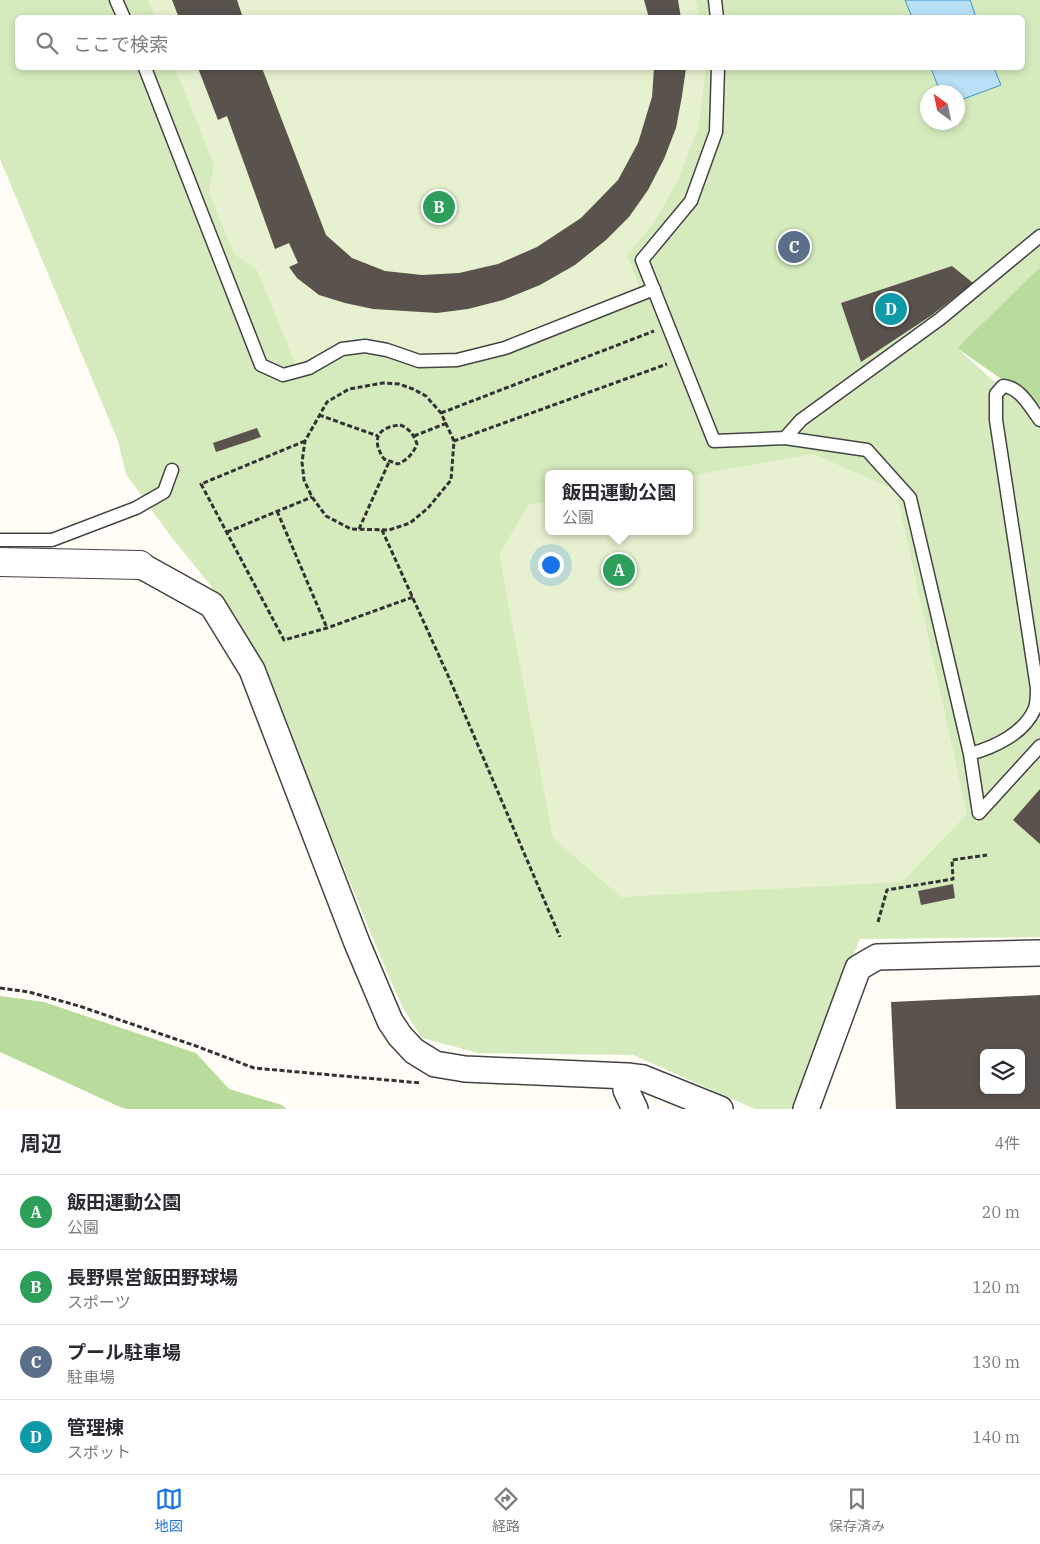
<!DOCTYPE html>
<html lang="ja">
<meta charset="utf-8">
<style>
:root{--surface:#fff;--page:#f7f7f7;--text:#2b2b33;--muted:#7c7c81;--line:#e1e1e2;--accent:#1a73e8}
body{margin:0;font-family:"IBM Plex Serif","Noto Sans JP",serif;background:var(--page);color:var(--text)}
.controls{position:absolute;right:15px;bottom:15px;display:grid;overflow:hidden;border-radius:8px;box-shadow:0 2px 8px #0003}
.controls button{width:45px;height:45px;display:grid;place-items:center;padding:0;border:0;border-bottom:1px solid var(--line);background:var(--surface);color:var(--text);font:25px sans-serif}
.compass{position:absolute;left:920px;top:85px;width:45px;height:45px;border-radius:50%;background:var(--surface);box-shadow:0 2px 8px #0003;rotate:327deg}
.you{position:absolute;left:550px;top:564px;width:18px;height:18px;margin:-12px;border:4px solid #fff;border-radius:50%;background:#1a73e8;box-shadow:0 0 0 8px #1a73e833}
.badge{display:grid;place-items:center;width:32px;height:32px;border-radius:50%;background:var(--accent);color:#fff;font-size:16px;font-weight:700}
.pin{position:absolute;translate:-50% -50%;border:2px solid #fff;box-shadow:0 1px 5px #0006}
.popup{position:absolute;left:545px;top:470px;width:148px;height:65px;box-sizing:border-box;display:grid;place-content:center;border-radius:8px;background:var(--surface);filter:drop-shadow(0 1px 4px #0005);font-size:16px;white-space:nowrap;color:var(--muted)}
.popup b{font-size:19px;color:var(--text)}
.popup::after{content:'';position:absolute;left:50%;top:100%;margin-left:-10px;border:10px solid transparent;border-top-color:var(--surface)}
.list{margin:0;padding:0;list-style:none}
h2{display:flex;justify-content:space-between;align-items:center;height:65px;margin:0;padding:0 20px;font-size:21px}
h2 small{font-size:16px;font-weight:400;color:var(--muted)}
.list li{display:grid;grid-template-columns:32px 1fr auto;gap:15px;align-items:center;box-sizing:border-box;height:75px;padding:0 20px;border-top:1px solid var(--line)}
.list b{display:block;font-size:19px;white-space:nowrap}
.list p{margin:0;font-size:16px;white-space:nowrap;color:var(--muted)}
.list em{font-size:16px;font-style:normal;color:var(--muted)}
.icon{flex:none;width:28px;height:28px;fill:none;stroke:currentColor;stroke-width:2;stroke-linecap:round;stroke-linejoin:round}
.map{position:relative;flex:none;width:1040px;height:1109px;overflow:hidden}
.search{position:absolute;background:var(--surface);box-shadow:0 2px 8px #0003;left:15px;right:15px;top:15px;height:55px;display:flex;align-items:center;gap:12px;box-sizing:border-box;padding:0 18px;border-radius:8px;color:var(--muted);font-size:19px}
.sheet{height:365px;background:var(--surface)}
nav{display:flex;justify-content:space-around;align-items:center;box-sizing:border-box;height:70px;border-top:1px solid var(--line);background:var(--surface);font-size:14px;color:var(--muted)}
nav a{display:grid;justify-items:center;gap:2px}
nav .on{color:var(--accent)}
.map>svg:first-child{display:block}
.green{fill:#d5ebbd;fill-rule:evenodd}
.forest{fill:#b9dc9c}
.pitch{fill:#e6f2cf}
.water{fill:#b9e0f7;stroke:#3f96cf}
.building{fill:#5a524d;fill-rule:evenodd}
.lines{fill:none;stroke-linecap:round;stroke-linejoin:round}
.service-casing{stroke:#444;stroke-width:15}
.minor-casing{stroke:#444;stroke-width:28}
.tertiary-casing{stroke:#444;stroke-width:30}
.path{stroke:#333;stroke-width:3;stroke-dasharray:5 2.5;stroke-linecap:butt}
.service{stroke:#fff;stroke-width:12}
.minor{stroke:#fff;stroke-width:25}
.tertiary{stroke:#fff;stroke-width:28}
</style>
<div class="map">
<svg width="1040" height="1109" viewBox="0 0 1040 1109">
<rect width="100%" height="100%" fill="#fffdf5"/>
<!-- green -->
<path class="green" d="M0,0H1040V267L957,348L1040,423V937L860,939L792,1109H755L633,1055L478,1053L422,1038L403,1008L386,970L296,751L228,607L169,534L126,474L118,441L0,159ZM18,18H1022V68H18ZM928,92H958V122H928ZM549,474H689V531H549Z"/>
<!-- forest -->
<path class="forest" d="M1040,267V406L957,348Z
M0,996L44,1002L196,1053L229,1089L282,1105L286,1109H126L120,1107L0,1052Z"/>
<!-- pitch -->
<path class="pitch" d="M148,0H695L700,17L155,18Z
M175,68H705V75L699,125L679,178L654,223L627,255L640,288L503,342L458,352L418,355L385,341L345,340L296,365L257,270L234,254L209,192L214,164Z
M813,454L896,490L967,814L902,882L621,897L553,838L499,555L528,505L549,501V531H689V476Z"/>
<!-- water -->
<path class="water" d="M905,0H970L976,17H912Z
M931,68H994L1001,85L958,101V92H940Z"/>
<!-- building -->
<path class="building" d="M172,0H237L243,18H179Z
M644,0H678L681,18H649Z
M198,68H262L326,235L352,258L385,271L422,275L459,273L498,264L537,247L581,218L618,180L638,143L652,97L654,68H686L682,96L676,128L664,159L648,190L629,217L606,240L575,265L540,285L503,300L468,309L437,313L373,309L345,303L319,295L297,278L289,267L298,263L289,243L275,249L227,116L218,120Z
M952,266L973,283L932,315L861,362L841,303Z
M257,428L261,437L216,452L213,443Z
M1040,789V844L1013,820Z
M953,884L955,898L921,905L918,891Z
M1040,995V1109H896L891,1002ZM984,1053H1021V1090H984Z"/>
<g class="lines">
<defs>
<path id="service" d="M116,0L124,18
M715,0L717,18
M145,68L261,365L283,375L309,368L342,349L365,346L387,350L419,361L457,360L505,348L654,289
M718,68L716,132L691,201L642,260L714,441L785,438L867,450L910,498L970,754L979,813
M785,438L801,420L940,319L1040,236
M0,540H52L136,508L164,492L172,470
M970,754C995,747 1025,733 1035,708C1037,702 1037,694 1037,688L996,420V394L1003,386C1020,387 1030,407 1040,420
M979,813L1040,746"/>
<path id="minor" d="M140,565L212,605L252,670L357,943L390,1021L400,1036L414,1051L435,1064L465,1069L627,1076L643,1078L720,1109
M627,1076L626,1090L635,1109
M806,1109L858,968L877,957L1040,953"/>
<path id="tertiary" d="M0,562L140,565"/>
</defs>
<!-- service casing -->
<use href="#service" class="service-casing"/>
<!-- minor casing -->
<use href="#minor" class="minor-casing"/>
<!-- tertiary casing -->
<use href="#tertiary" class="tertiary-casing"/>
<!-- path -->
<path class="path" d="M441,413L654,331
M319,415L378,436
M400,425C409,428 414,435 417,444C413,454 407,460 398,464L384,459C371,440 377,427 400,425Z
M414,436L447,423
M305,441L201,484L284,640L327,628L413,597
M454,441L441,413L426,396L413,389L399,384L383,383L349,389L327,402L305,441L302,462L304,480L312,497L326,516L351,529L389,530L410,523L428,508L451,480L454,441L667,364
M277,511L327,628
M359,529L389,462
M382,530L450,680L560,937
M227,532L312,497
M878,922L887,890L953,879L952,860L987,855
M0,988L29,992L79,1006L196,1046L254,1068L421,1083"/>
<!-- service -->
<use href="#service" class="service"/>
<!-- minor -->
<use href="#minor" class="minor"/>
<!-- tertiary -->
<use href="#tertiary" class="tertiary"/>
</g>
</svg>
<div class="controls">
<button><svg class="icon" aria-label="layers" viewBox="0 0 24 24"><path d="M12 4l9 5-9 5-9-5zM3 14l9 5 9-5"/></svg></button>
</div>
<svg class="compass" viewBox="-18 -18 36 36"><path d="M0-13l5 13h-10z" fill="#e53935"/><path d="M0 13l5-13h-10z" fill="#7c7c81"/></svg>
<div class="you"></div>
<div class="pin badge" style="left:619px;top:570px;background:#2e9e5b">A</div>
<div class="popup"><b>飯田運動公園</b>公園</div>
<div class="pin badge" style="left:439px;top:207px;background:#2e9e5b">B</div>
<div class="pin badge" style="left:794px;top:247px;background:#5c6f8a">C</div>
<div class="pin badge" style="left:891px;top:309px;background:#0f9aa8">D</div>
<div class="search"><svg class="icon" aria-label="search" viewBox="0 0 24 24"><circle cx="10" cy="10" r="6"/><path d="M15 15l6 6"/></svg>ここで検索</div>
</div>
<section class="sheet">
<h2>周辺<small>4件</small></h2>
<ul class="list">
<li><span class="badge" style="background:#2e9e5b">A</span><div><b>飯田運動公園</b><p>公園</p></div><em>20 m</em></li>
<li><span class="badge" style="background:#2e9e5b">B</span><div><b>長野県営飯田野球場</b><p>スポーツ</p></div><em>120 m</em></li>
<li><span class="badge" style="background:#5c6f8a">C</span><div><b>プール駐車場</b><p>駐車場</p></div><em>130 m</em></li>
<li><span class="badge" style="background:#0f9aa8">D</span><div><b>管理棟</b><p>スポット</p></div><em>140 m</em></li>
</ul>
</section>
<nav>
<a class="on"><svg class="icon" aria-label="map" viewBox="0 0 24 24"><path d="M3 6l6-2 6 2 6-2v14l-6 2-6-2-6 2zM9 4v14M15 6v14"/></svg>地図</a>
<a><svg class="icon" aria-label="directions" viewBox="0 0 24 24"><path d="M12 3l9 9-9 9-9-9zM9 14v-3h6M13 9l2 2-2 2"/></svg>経路</a>
<a><svg class="icon" aria-label="saved" viewBox="0 0 24 24"><path d="M7 4h10v16l-5-4-5 4z"/></svg>保存済み</a>
</nav>
